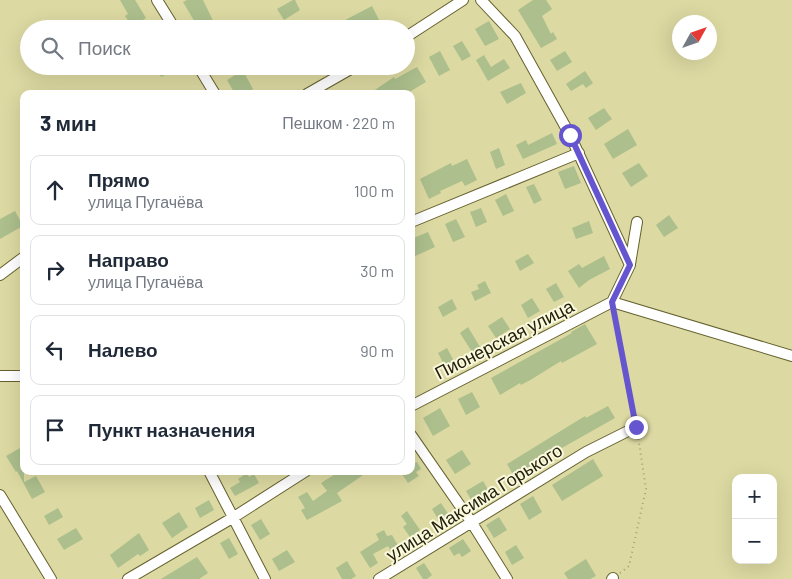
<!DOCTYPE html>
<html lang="ru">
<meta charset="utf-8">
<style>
:root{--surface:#fff;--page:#f2f2f3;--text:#1f2937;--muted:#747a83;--line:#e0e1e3}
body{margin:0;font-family:Barlow,sans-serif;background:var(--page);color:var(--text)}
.controls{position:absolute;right:15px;bottom:15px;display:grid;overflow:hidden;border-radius:10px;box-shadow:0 5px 20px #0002}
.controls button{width:45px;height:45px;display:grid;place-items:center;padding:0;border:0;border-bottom:1px solid var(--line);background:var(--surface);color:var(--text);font:25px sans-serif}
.compass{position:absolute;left:672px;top:15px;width:45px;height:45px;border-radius:50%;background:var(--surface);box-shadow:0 5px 20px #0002;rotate:50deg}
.stop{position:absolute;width:15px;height:15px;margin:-11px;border:4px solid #6555ce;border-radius:50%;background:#fff}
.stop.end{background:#6555ce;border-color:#fff;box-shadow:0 1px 5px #0008}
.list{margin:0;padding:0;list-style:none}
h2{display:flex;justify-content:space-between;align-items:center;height:65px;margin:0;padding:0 20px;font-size:21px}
h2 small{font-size:16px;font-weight:400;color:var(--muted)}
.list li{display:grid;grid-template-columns:32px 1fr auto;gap:15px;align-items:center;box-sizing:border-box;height:70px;margin:0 10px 10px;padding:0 10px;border:1px solid var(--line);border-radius:10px}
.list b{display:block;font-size:19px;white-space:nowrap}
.list p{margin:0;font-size:16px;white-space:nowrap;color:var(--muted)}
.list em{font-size:16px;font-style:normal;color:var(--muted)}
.icon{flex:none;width:28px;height:28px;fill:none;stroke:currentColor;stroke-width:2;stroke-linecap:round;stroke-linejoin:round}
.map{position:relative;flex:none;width:792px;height:579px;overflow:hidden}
.search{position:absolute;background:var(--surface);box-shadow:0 5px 20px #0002;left:20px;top:20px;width:395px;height:55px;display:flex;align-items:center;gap:12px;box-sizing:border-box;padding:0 18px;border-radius:28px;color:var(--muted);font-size:19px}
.panel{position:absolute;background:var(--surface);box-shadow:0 5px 20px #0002;left:20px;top:90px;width:395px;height:385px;border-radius:10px}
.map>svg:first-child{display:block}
.building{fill:#acbf8c}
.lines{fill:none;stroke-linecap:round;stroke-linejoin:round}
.minor-casing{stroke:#65612e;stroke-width:12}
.path{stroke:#a3a174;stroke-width:2;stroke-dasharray:1 4;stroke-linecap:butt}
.minor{stroke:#fff;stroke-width:10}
.route{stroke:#6555ce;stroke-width:6}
.labels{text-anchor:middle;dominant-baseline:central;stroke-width:4;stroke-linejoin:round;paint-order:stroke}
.street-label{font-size:18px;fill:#23210b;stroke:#faf8dd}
</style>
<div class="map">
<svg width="792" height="579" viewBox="0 0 792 579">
<rect width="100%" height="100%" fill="#dcd9a2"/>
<!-- building -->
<path class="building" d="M120,0H135L146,18L132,27L125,16L128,14Z
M187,0H203L217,29H199L183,2Z
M293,0H295L300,10L284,20L277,9Z
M533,0H546L552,9L542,16L551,34L553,32L557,39L541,48L518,10Z
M372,6L380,22L366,29H328Z
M489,21L499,39L485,46L475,29Z
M462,41L471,56L462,61L453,46Z
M440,51L450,70L439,76L429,57Z
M565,51L572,62L557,71L550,60Z
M484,55L491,67L504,59L510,68L488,81L476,60Z
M156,66H183L161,77Z
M241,67L253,89L245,94H235L227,80L235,75L233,72Z
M417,67L426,82L406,94H369L394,77L395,79Z
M585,71L593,83L586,88L583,84L571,91L566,84Z
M521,83L526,93L507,104L500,92Z
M604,108L612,119L596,130L588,118Z
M628,129L637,145L613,159L604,144Z
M552,133L557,144L523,159L516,145L526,140L528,145Z
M499,148L505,165L496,169L490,152Z
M467,159L477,180L465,186L462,181L440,191L441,193L429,199L420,179L451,163L452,166Z
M639,163L648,176L631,187L622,173Z
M574,166L581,183L565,189L558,172Z
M534,184L542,200L534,204L526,187Z
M506,194L514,211L503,216L495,200Z
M481,208L487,222L476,227L470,212Z
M15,211L23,226L0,239V219Z
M669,215L678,228L664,237L656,225Z
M456,219L465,237L453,242L445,224Z
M589,221L593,233L576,239L572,228Z
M428,232L435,247L411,258V239Z
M528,254L534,263L520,271L515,261Z
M604,256L610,269L589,280L579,288L568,271L579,264L582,268Z
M485,281L491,293L475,301L471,292L479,289L477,285Z
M556,283L564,297L554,302L546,289Z
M532,298L540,311L528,318L521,305Z
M452,299L457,309L443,317L438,307Z
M502,317L510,329L496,338L488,326Z
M585,324L597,344L562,363L561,361L532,379L521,385L520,383L500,395L491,378L572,333L571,332Z
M468,327L480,347L472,352L460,333Z
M447,348L455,363L446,368L438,353Z
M472,392L480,407L466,415L458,399Z
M608,406L615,418L560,449L515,478L507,464L585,416L586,418Z
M440,408L450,426L433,436L423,418Z
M20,448L24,454V482L36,476L45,492L32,499L17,471L16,472L6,456Z
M462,450L471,464L455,474L446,460Z
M593,459L603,476L562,501L552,485Z
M417,462L421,469L416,472L419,476L408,483L400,471H411V465Z
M340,471H369L337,493L342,501L307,520L301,510L305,508L298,497L307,492L313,501L327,491L321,483Z
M247,473L249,477L254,474L259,483L235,496L230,488L240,482L238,479Z
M483,481L490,493L473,503L466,491Z
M533,496L542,512L529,520L520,504Z
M209,500L214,510L200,518L195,508Z
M441,503L451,518L441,524L432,509Z
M58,508L63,517L49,525L44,516Z
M407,511L420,530L410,537L403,527L407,524L401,516Z
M179,512L188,527L172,538L162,523Z
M499,517L507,530L494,538L486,525Z
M261,519L270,534L260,540L251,525Z
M76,528L83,539L64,550L57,539Z
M384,530L387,536L392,535L400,549L392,553L388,546L373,554L378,563L370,568L360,552L379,540L376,534Z
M139,533L149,550L140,556L138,554L118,568L110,555Z
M229,538L238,554L229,559L220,543Z
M463,539L471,551L462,557L459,553L454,556L449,548Z
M516,545L524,558L512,565L505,552Z
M287,550L295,562L279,571L272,559Z
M197,557L208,573L199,579H161Z
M586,559L596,576L590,579H568L564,573Z
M347,561L356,576L351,579H342L336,568Z
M424,563L432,575L427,579H423L416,568Z"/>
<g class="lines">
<defs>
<path id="minor" d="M157,0L175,29
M481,0L515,36L570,135L630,265L612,302
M406,37L463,0
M198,66L215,94
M307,94L356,66
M411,222L579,153
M630,264L637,222
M0,275L24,257
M612,302L792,356
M0,376H24
M411,406L612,302
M411,435L472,523L507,579
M209,471L265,579
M0,495L51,579
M128,579L234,517L306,471
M379,579L586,452L636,427
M612,579L613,578"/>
</defs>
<!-- minor casing -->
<use href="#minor" class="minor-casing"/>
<!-- path -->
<path class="path" d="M614,311L634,417
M620,573L629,566L646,489L638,436"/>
<!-- minor -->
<use href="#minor" class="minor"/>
</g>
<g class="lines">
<!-- route -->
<path class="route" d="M570,135L630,265L612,302L636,427"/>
</g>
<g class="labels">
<!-- street labels -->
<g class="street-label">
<text transform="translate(504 339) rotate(-27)">Пионерская улица</text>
<text transform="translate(474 502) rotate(-32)">улица Максима Горького</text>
</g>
</g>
</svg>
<div class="controls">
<button>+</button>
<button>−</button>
</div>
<svg class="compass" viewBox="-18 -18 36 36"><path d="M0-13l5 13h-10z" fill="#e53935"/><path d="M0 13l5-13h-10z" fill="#747a83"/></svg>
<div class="stop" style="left:570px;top:135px"></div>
<div class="stop end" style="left:636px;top:427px"></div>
<div class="search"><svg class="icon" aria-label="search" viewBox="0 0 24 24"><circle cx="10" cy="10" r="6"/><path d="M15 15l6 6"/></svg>Поиск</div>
<section class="panel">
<h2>3 мин<small>Пешком · 220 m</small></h2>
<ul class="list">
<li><svg class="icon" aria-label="ahead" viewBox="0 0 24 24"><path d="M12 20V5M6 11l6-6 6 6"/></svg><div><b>Прямо</b><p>улица Пугачёва</p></div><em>100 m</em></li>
<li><svg class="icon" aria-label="right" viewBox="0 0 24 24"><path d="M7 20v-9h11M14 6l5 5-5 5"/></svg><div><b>Направо</b><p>улица Пугачёва</p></div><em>30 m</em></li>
<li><svg class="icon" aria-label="left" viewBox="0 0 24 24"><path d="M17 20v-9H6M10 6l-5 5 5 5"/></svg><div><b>Налево</b></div><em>90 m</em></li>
<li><svg class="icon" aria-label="arrive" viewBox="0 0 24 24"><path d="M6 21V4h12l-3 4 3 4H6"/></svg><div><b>Пункт назначения</b></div></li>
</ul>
</section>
</div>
